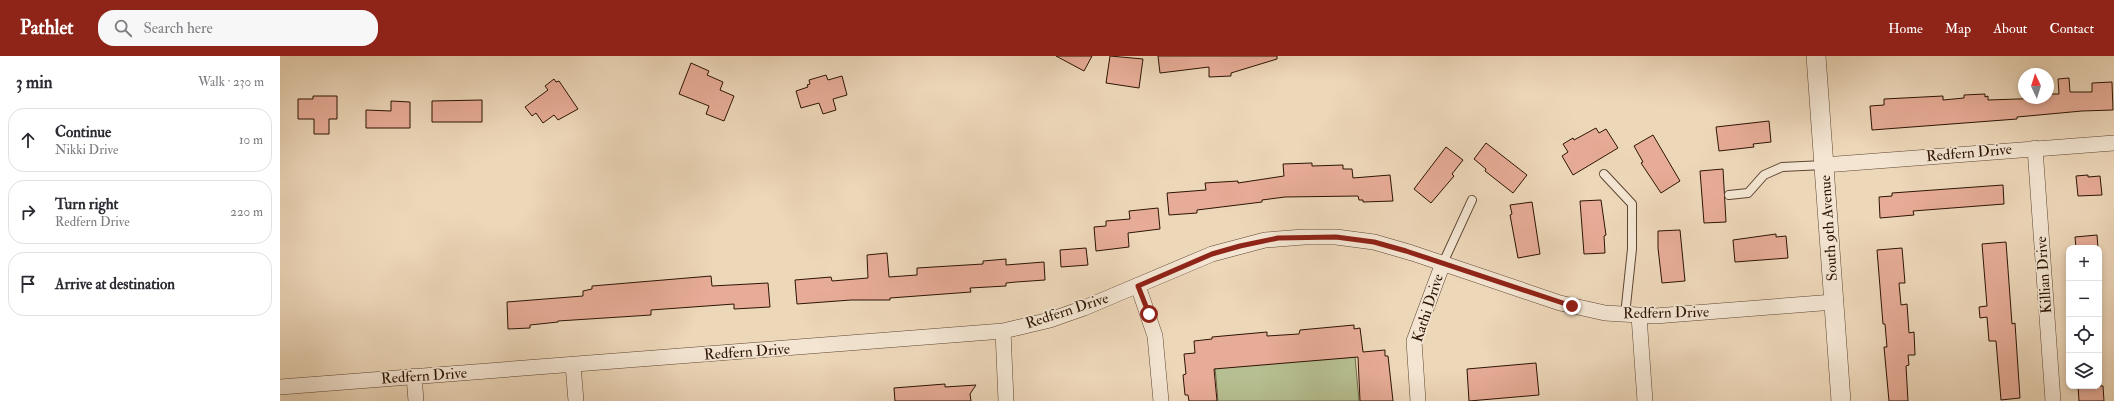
<!DOCTYPE html>
<meta charset="utf-8">
<style>
:root{--surface:#fff;--page:#f7f7f7;--text:#2b2b33;--muted:#7c7c81;--line:#e1e1e2;--accent:#8f2418}
body{margin:0;font-family:"IM FELL Double Pica",serif;background:var(--page);color:var(--text)}
.controls{position:absolute;right:12px;bottom:12px;display:grid;overflow:hidden;border-radius:8px;box-shadow:0 2px 6px #0003}
.controls button{width:36px;height:36px;display:grid;place-items:center;padding:0;border:0;border-bottom:1px solid var(--line);background:var(--surface);color:var(--text);font:20px sans-serif}
.compass{position:absolute;left:1738px;top:12px;width:36px;height:36px;border-radius:50%;background:var(--surface);box-shadow:0 2px 6px #0003;rotate:356deg}
.stop{position:absolute;width:12px;height:12px;margin:-9px;border:3px solid #8f2418;border-radius:50%;background:#fff}
.stop.end{background:#8f2418;border-color:#fff;box-shadow:0 1px 4px #0008}
.list{margin:0;padding:0;list-style:none}
h2{display:flex;justify-content:space-between;align-items:center;height:52px;margin:0;padding:0 16px;font-size:17px}
h2 small{font-size:13px;font-weight:400;color:var(--muted)}
.list li{display:grid;grid-template-columns:26px 1fr auto;gap:12px;align-items:center;box-sizing:border-box;height:64px;margin:0 8px 8px;padding:0 8px;border:1px solid var(--line);border-radius:16px}
.list b{display:block;font-size:15px;white-space:nowrap}
.list p{margin:0;font-size:13px;white-space:nowrap;color:var(--muted)}
.list em{font-size:13px;font-style:normal;color:var(--muted)}
.icon{flex:none;width:22px;height:22px;fill:none;stroke:currentColor;stroke-width:2;stroke-linecap:round;stroke-linejoin:round}
.map{position:relative;flex:none;width:1834px;height:345px;overflow:hidden}
header{display:flex;align-items:center;gap:24px;box-sizing:border-box;height:56px;padding:0 20px;background:var(--accent);color:#fff}
header strong{font-size:19px}
nav{display:flex;gap:22px;margin-inline-start:auto;font-size:14px}
.search{width:280px;height:36px;background:var(--page);display:flex;align-items:center;gap:10px;box-sizing:border-box;padding:0 14px;border-radius:16px;color:var(--muted);font-size:15px}
main{display:flex}
aside{flex:1;background:var(--surface)}
.map>svg:first-child{display:block}
.park{fill:#b6bf91;stroke:#726a4a}
.building{fill:#e7ac97;stroke:#2d1403}
.lines{fill:none;stroke-linecap:round;stroke-linejoin:round}
.service-casing{stroke:#5d4530;stroke-width:10}
.minor-casing{stroke:#5d4530;stroke-width:16}
.tertiary-casing{stroke:#5d4530;stroke-width:20}
.service{stroke:#f3e5d2;stroke-width:8}
.minor{stroke:#f3e5d2;stroke-width:15}
.tertiary{stroke:#f3e5d2;stroke-width:19}
.route{stroke:#8f2418;stroke-width:5}
.labels{text-anchor:middle;dominant-baseline:central;stroke-width:3.5;stroke-linejoin:round;paint-order:stroke}
.street-label{font-size:15px;fill:#2d1403;stroke:#f3e5d2}
</style>
<header>
<strong>Pathlet</strong>
<div class="search"><svg class="icon" aria-label="search" viewBox="0 0 24 24"><circle cx="10" cy="10" r="6"/><path d="M15 15l6 6"/></svg>Search here</div>
<nav><a>Home</a><a>Map</a><a>About</a><a>Contact</a></nav>
</header>
<main>
<aside>
<h2>3 min<small>Walk · 230 m</small></h2>
<ul class="list">
<li><svg class="icon" aria-label="ahead" viewBox="0 0 24 24"><path d="M12 20V5M6 11l6-6 6 6"/></svg><div><b>Continue</b><p>Nikki Drive</p></div><em>10 m</em></li>
<li><svg class="icon" aria-label="right" viewBox="0 0 24 24"><path d="M7 20v-9h11M14 6l5 5-5 5"/></svg><div><b>Turn right</b><p>Redfern Drive</p></div><em>220 m</em></li>
<li><svg class="icon" aria-label="arrive" viewBox="0 0 24 24"><path d="M6 21V4h12l-3 4 3 4H6"/></svg><div><b>Arrive at destination</b></div></li>
</ul>
</aside>
<div class="map">
<svg width="1834" height="345" viewBox="0 0 1834 345">
<rect width="100%" height="100%" fill="#edd7b9"/>
<filter id="stains"><feTurbulence type="fractalNoise" baseFrequency=".005" numOctaves="4"/><feColorMatrix values="0 0 0 0 .2 0 0 0 0 .09 0 0 0 0 .02 0 0 0 .5 -.17"/></filter>
<radialGradient id="worn" r=".72"><stop offset=".6" stop-color="#630" stop-opacity="0"/><stop offset="1" stop-color="#630" stop-opacity=".3"/></radialGradient>
<!-- park -->
<path class="park" d="M1075,301L1079,345H938L935,311Z"/>
<!-- building -->
<path class="building" d="M776,0H812L804,15Z
M830,0L863,3L859,32L826,27Z
M878,0H997V3L951,17V20L929,21V11L880,17Z
M411,7L429,15L427,19L443,26L440,34L454,40L444,65L426,58L429,50L399,38Z
M546,19L548,24L562,20L567,39L553,43L556,54L543,58L539,47L521,52L516,35L528,31L527,29L530,28L529,24Z
M1789,22L1790,36H1812V27L1832,26L1833,54L1802,55L1748,60L1737,61V63L1592,74L1590,50L1604,49V43L1663,40V44L1684,42V39L1705,38V41L1708,40V44L1768,42V38H1779L1778,23Z
M274,23L276,26L279,25L298,53L278,64L274,59L263,67L256,57L252,60L245,51L268,34L265,30Z
M33,40H57V63H49V78H34V63H18V43H33Z
M202,44V66H152V45Z
M111,45L130,46V72H86V54L111,55Z
M1489,65L1491,86L1473,88L1474,91L1439,95L1436,71Z
M1316,72L1319,77L1326,73L1338,92L1293,119L1282,100L1288,96L1283,88L1293,82L1294,84Z
M1373,79L1400,125L1381,137L1361,107L1363,106L1354,90Z
M1206,87L1247,119L1233,137L1205,115L1206,113L1194,103Z
M1166,91L1183,104L1172,118L1174,120L1151,147L1134,133Z
M1032,107V110L1063,109V113H1072L1073,122L1110,119L1113,145L1083,146V144H1079L1078,140L1005,141L982,144V146L917,154V157L889,159L887,137L926,134L925,127L958,125V127L1004,120L1003,108Z
M1443,113L1446,166L1424,167L1420,115Z
M1808,119V121L1820,120L1822,139L1798,140L1796,120Z
M1723,129L1724,148L1633,155L1634,159L1600,162L1599,141L1612,140V137Z
M1321,144L1326,179L1324,180L1325,197L1304,198L1300,145Z
M1252,146L1260,198L1238,202L1230,159L1232,158L1230,149Z
M878,152L880,173L848,177L849,191L816,195L814,171L826,170V165L850,163L849,155Z
M1400,174L1405,225L1382,227L1378,192V175Z
M1496,178V181L1506,180L1508,202L1455,206L1453,184Z
M1817,179L1818,192H1796L1795,181Z
M1726,186L1732,268L1735,267L1740,342L1721,344L1716,285H1709L1707,261L1700,262L1699,251L1707,250L1702,188Z
M806,192L808,209L781,211L780,194Z
M1622,192L1625,227H1619L1621,249L1627,248L1629,277L1634,276L1635,299H1628L1629,309L1626,310L1628,345H1609L1604,291H1607L1605,268H1603L1597,194Z
M607,197L609,221L637,219V212L703,208V205L726,203V209L764,206L765,224L736,226L726,227V230L690,232L691,236L610,242V244H571L517,248L515,224L551,221L552,225L588,222L587,199Z
M431,220L432,230L488,227L490,251L454,253V248L371,254V259L278,265V266L250,269V272L228,273L227,246L303,240V235L312,233V230Z
M1074,269V273L1080,272L1083,296L1105,294V300H1108L1113,345H1080L1078,301L934,313L937,345H909L908,339H905L903,319L906,318L904,298L915,297L914,285L932,283V281L987,276V280L1019,278L1020,274Z
M1256,307L1259,339L1189,345L1187,313Z
M665,328V331L696,329L690,338L691,345H615L614,332Z
M1798,330H1823L1824,345H1799Z"/>
<g class="lines">
<defs>
<path id="service" d="M1324,118L1352,148V193L1345,259
M1449,139L1468,137L1484,119L1502,111L1544,109
M1163,207L1192,144"/>
<path id="minor" d="M1755,92L1773,345
M1544,109L1834,87
M858,230L875,280L881,345
M1359,260L1365,345
M723,275L726,345
M293,309L296,345
M134,320L136,345
M0,331L723,275L770,264L804,252L932,198L985,184L1024,181H1056L1094,186L1132,197L1280,247L1325,257L1375,260L1554,246
M1138,345L1134,285L1163,207"/>
<path id="tertiary" d="M1536,0L1561,345"/>
</defs>
<!-- service casing -->
<use href="#service" class="service-casing"/>
<!-- minor casing -->
<use href="#minor" class="minor-casing"/>
<!-- tertiary casing -->
<use href="#tertiary" class="tertiary-casing"/>
<!-- service -->
<use href="#service" class="service"/>
<!-- minor -->
<use href="#minor" class="minor"/>
<!-- tertiary -->
<use href="#tertiary" class="tertiary"/>
</g>
<g class="lines">
<!-- route -->
<path class="route" d="M869,258L858,230L932,198L960,190L998,182L1056,181L1094,186L1126,195L1292,250"/>
</g>
<g class="labels">
<!-- street labels -->
<g class="street-label">
<text transform="translate(1689 97) rotate(-5)">Redfern Drive</text>
<text transform="translate(1549 172) rotate(-94)">South 9th Avenue</text>
<text transform="translate(1764 219) rotate(-94)">Killian Drive</text>
<text transform="translate(1148 252) rotate(-72)">Kathi Drive</text>
<text transform="translate(787 255) rotate(-18)">Redfern Drive</text>
<text transform="translate(1386 257) rotate(-1)">Redfern Drive</text>
<text transform="translate(467 296) rotate(-4)">Redfern Drive</text>
<text transform="translate(144 320) rotate(-4)">Redfern Drive</text>
</g>
</g>
<rect width="100%" height="100%" filter="url(#stains)"/>
<rect width="100%" height="100%" fill="url(#worn)"/>
</svg>
<div class="controls">
<button>+</button>
<button>−</button>
<button><svg class="icon" aria-label="locate" viewBox="0 0 24 24"><circle cx="12" cy="12" r="6"/><path d="M12 2v4M12 18v4M2 12h4M18 12h4"/></svg></button>
<button><svg class="icon" aria-label="layers" viewBox="0 0 24 24"><path d="M12 4l9 5-9 5-9-5zM3 14l9 5 9-5"/></svg></button>
</div>
<svg class="compass" viewBox="-18 -18 36 36"><path d="M0-13l5 13h-10z" fill="#e53935"/><path d="M0 13l5-13h-10z" fill="#7c7c81"/></svg>
<div class="stop" style="left:869px;top:258px"></div>
<div class="stop end" style="left:1292px;top:250px"></div>
</div>
</main>
